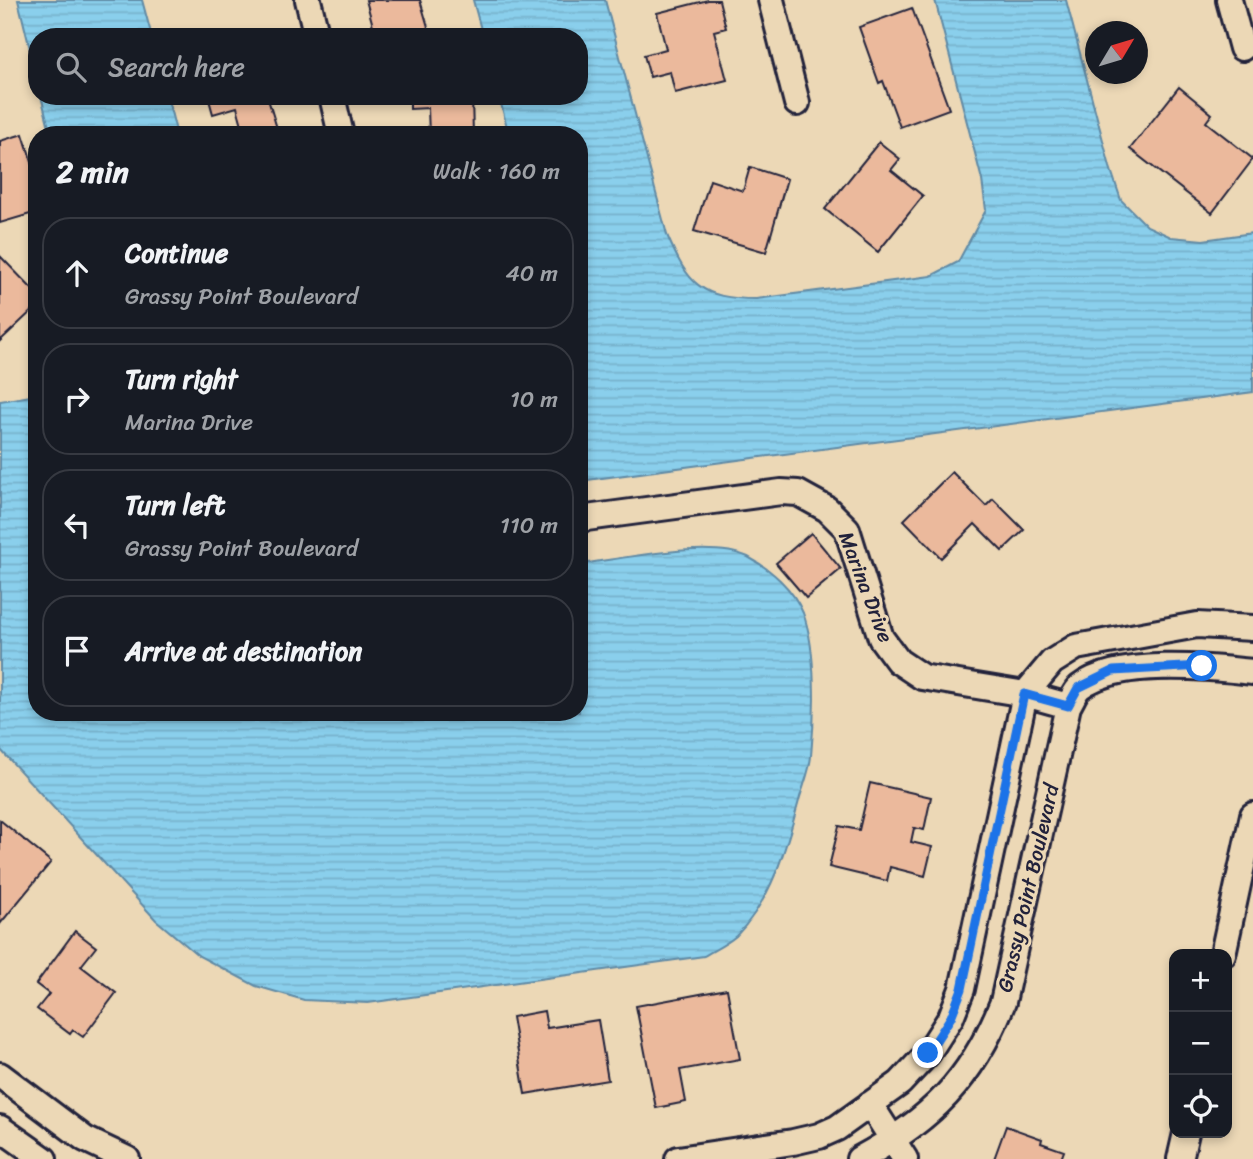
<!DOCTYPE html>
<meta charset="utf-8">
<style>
:root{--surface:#171b24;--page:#242831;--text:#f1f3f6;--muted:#9ea1a6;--line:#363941}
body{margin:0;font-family:Sriracha,sans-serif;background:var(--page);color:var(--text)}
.controls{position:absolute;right:21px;bottom:21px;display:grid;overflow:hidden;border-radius:14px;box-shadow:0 4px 10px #0003}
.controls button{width:63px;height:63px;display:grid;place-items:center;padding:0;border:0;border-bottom:2px solid var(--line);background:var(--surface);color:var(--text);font:35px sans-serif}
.compass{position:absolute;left:1085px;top:21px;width:63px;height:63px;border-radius:50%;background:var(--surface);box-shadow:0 4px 10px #0003;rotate:52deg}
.stop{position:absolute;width:21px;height:21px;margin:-16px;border:5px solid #1a73e8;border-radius:50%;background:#fff}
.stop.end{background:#1a73e8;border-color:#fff;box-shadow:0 2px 7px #0008}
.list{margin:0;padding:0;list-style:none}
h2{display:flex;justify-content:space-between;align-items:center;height:91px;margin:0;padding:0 28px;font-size:30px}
h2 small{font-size:23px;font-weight:400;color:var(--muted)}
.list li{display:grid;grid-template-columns:46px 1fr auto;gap:21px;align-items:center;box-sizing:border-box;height:112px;margin:0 14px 14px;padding:0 14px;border:2px solid var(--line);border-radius:28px}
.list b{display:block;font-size:26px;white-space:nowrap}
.list p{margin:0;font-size:23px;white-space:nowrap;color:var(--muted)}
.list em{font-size:23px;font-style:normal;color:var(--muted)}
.icon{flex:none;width:38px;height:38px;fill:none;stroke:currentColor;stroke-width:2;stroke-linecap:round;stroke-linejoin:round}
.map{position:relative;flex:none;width:1253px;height:1159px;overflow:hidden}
.search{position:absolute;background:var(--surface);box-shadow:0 4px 10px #0003;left:28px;top:28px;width:560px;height:77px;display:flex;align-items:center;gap:18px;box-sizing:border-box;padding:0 24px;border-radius:28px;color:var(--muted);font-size:26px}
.panel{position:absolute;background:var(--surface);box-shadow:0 4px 10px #0003;left:28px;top:126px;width:560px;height:595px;border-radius:28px}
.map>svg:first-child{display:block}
.water{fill:url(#water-rules);stroke:#608aa5;stroke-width:2}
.building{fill:#ebb99c;stroke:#22223b;stroke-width:2}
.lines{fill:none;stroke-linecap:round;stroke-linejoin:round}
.minor-casing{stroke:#22223b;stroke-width:30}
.minor{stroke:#ecd8b6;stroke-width:24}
.route{stroke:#1a73e8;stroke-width:9}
.labels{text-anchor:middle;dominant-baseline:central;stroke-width:6;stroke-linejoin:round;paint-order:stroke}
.street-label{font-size:21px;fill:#22223b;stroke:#ecd8b6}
</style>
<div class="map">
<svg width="1253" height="1159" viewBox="0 0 1253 1159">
<defs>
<pattern id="water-rules" width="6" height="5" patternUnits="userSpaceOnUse" patternTransform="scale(1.75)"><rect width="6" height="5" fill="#8acfec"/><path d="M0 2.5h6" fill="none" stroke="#77b1cb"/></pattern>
</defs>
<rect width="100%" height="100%" fill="#ecd8b6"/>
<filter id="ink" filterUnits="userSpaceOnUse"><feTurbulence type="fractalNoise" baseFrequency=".0143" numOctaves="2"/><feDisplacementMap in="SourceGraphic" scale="14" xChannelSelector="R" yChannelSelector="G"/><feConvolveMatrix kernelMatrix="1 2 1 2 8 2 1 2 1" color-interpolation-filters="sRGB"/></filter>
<g filter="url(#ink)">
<!-- water -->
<path class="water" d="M18,0H142L152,37H37V78Z
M473,0H605L667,235C688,284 701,299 756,299L931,276L958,262L986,210L982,180L935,0H1066L1110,167L1121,200L1147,226L1171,237L1203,240L1253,233V392L579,481V135H509L499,96H579V37H483Z
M41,96H167L177,135H51Z
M37,395V712H579V564C622,559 711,539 748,557C771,569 793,589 803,613C817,650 815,717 811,756C810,770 804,784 800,797C787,845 772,900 736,936C727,944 714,950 704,956L368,1003L304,1000L256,986L199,956L156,920L0,749V401Z"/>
<!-- building -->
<path class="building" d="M366,0H420L431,37H376Z
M708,0H719L726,28L714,31L727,80L675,93L670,72L650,77L644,55L666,49L657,13Z
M912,8L949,109L900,127L883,81L879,83L859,27Z
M1179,87L1212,114L1206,122L1253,159L1212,213L1130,149Z
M208,96H279L268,99L279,135H225L224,130L242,125L237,107L213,114Z
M410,96H472L473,135H429L428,108L410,109Z
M23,134L37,178V212L0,223V141Z
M879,142L900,159L891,170L923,196L878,252L825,209Z
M750,167L787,179L766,252L694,231L710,180L743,191Z
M0,256L37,294V306L0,341Z
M952,472L986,506L993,499L1024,530L1002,551L975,524L941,558L904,520Z
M811,533L841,569L806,598L776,563Z
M870,783L931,797L924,830L914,828L911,842L932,847L925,876L890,867L887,881L829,867L839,826L859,830Z
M0,820L51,862L0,924Z
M75,931L96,947L81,966L116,993L83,1037L73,1030L70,1034L37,1009L49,994L36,984Z
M727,989L740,1059L680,1070L686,1102L656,1108L636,1006Z
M544,1011L547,1028L598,1020L608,1080L525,1094L512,1017Z
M1006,1126L1042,1139L1041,1143L1064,1151L1061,1159H994Z"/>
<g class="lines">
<defs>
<path id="minor" d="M308,0L317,37
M771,0L797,103
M1229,0L1242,48
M332,96L341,135
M579,519L781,492L798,493L827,509L847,529L881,638L898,661L922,677L1025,694L1068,706
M1223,954L1253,815
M0,1075L85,1139L127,1159
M870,1104L905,1159
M0,1128L44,1159
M678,1159L793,1142L819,1136L837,1128L900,1083L928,1053L951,1017L962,989L1025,694L1052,662L1076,647L1197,625L1253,628
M859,1159C932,1120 972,1079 1003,1002L1068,706C1072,700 1075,691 1080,687C1117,658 1208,667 1253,672
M1180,1159L1186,1133"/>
</defs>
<!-- minor casing -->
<use href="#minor" class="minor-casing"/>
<!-- minor -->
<use href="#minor" class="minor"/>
</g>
</g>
<g class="lines" filter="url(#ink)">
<!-- route -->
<path class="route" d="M928,1053L951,1017L962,989L1024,694L1068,706L1078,688L1113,671L1202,666"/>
</g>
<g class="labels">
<!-- street labels -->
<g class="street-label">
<text transform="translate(866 587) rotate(69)">Marina Drive</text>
<text transform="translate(1028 888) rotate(-77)">Grassy Point Boulevard</text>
</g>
</g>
</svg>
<div class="controls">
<button>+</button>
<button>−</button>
<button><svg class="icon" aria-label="locate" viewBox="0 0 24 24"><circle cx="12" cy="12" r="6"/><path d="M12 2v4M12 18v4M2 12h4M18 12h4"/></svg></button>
</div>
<svg class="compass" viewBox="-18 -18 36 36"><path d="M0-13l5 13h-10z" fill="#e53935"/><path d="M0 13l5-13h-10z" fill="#9ea1a6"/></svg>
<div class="stop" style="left:1202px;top:666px"></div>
<div class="stop end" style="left:928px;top:1053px"></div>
<div class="search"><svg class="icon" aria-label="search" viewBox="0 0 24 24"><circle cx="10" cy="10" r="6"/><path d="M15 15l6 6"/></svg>Search here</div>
<section class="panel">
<h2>2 min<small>Walk · 160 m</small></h2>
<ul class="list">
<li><svg class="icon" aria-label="ahead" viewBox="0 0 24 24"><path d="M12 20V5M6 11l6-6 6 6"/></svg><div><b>Continue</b><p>Grassy Point Boulevard</p></div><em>40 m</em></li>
<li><svg class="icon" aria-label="right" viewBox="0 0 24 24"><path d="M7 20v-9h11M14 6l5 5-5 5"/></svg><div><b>Turn right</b><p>Marina Drive</p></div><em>10 m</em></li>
<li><svg class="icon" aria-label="left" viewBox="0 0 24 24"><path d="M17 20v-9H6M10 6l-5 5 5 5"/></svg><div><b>Turn left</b><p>Grassy Point Boulevard</p></div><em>110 m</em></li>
<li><svg class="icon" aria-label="arrive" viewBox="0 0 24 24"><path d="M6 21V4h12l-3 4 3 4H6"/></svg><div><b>Arrive at destination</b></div></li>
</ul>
</section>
</div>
